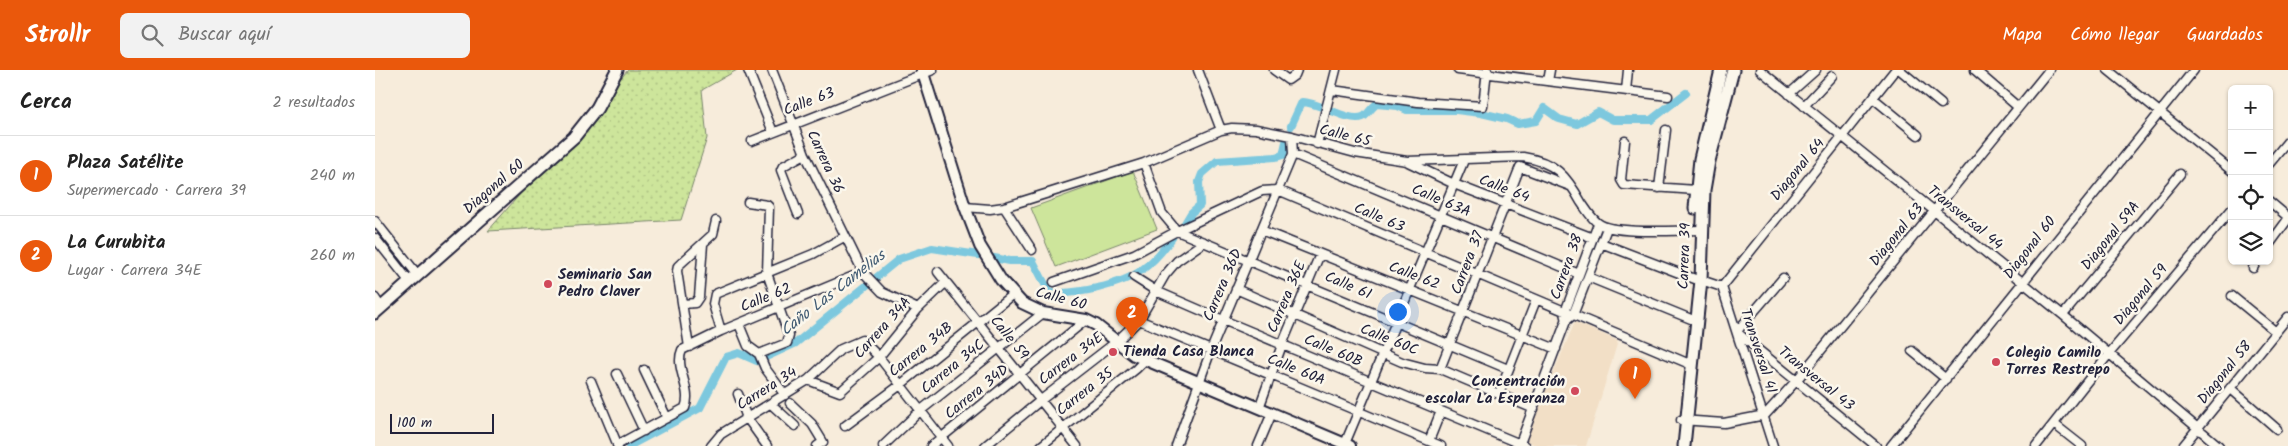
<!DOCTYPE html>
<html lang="es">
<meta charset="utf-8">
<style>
:root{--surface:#fff;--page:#f2f2f2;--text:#222;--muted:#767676;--line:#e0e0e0;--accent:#ea580c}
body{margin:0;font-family:Kalam,sans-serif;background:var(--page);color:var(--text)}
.controls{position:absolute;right:15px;top:15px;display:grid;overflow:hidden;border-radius:8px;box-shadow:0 1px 4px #0004}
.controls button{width:45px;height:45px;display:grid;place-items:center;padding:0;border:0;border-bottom:1px solid var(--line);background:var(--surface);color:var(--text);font:25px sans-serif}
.scale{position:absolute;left:15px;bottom:12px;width:104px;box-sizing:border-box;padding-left:5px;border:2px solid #22223b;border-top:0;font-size:14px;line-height:18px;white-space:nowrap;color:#22223b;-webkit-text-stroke:4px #fbf7ec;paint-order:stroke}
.you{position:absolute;left:1022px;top:241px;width:18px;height:18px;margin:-12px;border:4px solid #fff;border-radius:50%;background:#1a73e8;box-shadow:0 0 0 8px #1a73e833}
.badge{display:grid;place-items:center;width:32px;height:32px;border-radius:50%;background:var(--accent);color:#fff;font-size:16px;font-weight:700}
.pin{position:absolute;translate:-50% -41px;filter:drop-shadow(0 1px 2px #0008)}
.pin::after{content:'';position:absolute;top:26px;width:18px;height:15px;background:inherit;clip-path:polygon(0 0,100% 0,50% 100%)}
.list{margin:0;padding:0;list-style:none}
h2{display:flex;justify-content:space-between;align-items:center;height:65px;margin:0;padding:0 20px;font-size:21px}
h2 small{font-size:16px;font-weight:400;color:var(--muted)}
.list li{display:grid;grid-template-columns:32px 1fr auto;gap:15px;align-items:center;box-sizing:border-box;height:80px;padding:0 20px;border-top:1px solid var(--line)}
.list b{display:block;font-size:19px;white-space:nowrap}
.list p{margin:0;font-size:16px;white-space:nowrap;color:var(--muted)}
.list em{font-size:16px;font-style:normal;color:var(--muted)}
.icon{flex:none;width:28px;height:28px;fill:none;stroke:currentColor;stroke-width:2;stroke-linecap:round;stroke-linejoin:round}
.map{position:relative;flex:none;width:1913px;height:376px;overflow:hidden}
header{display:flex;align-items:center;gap:30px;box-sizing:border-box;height:70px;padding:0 25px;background:var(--accent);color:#fff}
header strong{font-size:24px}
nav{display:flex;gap:28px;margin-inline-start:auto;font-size:18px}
.search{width:350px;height:45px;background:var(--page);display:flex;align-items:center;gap:12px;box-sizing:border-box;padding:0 18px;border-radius:8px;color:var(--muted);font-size:19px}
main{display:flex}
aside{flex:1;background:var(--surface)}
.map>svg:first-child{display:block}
.built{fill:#f2dfc6}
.grass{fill:#cde59b;stroke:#78846b}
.park{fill:url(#park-dots);stroke:#78846b}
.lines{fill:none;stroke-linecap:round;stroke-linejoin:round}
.canal{stroke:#7dc8de;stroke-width:8}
.minor-casing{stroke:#22223b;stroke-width:11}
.tertiary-casing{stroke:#22223b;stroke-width:14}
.secondary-casing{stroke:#22223b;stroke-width:15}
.minor{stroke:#fbf7ec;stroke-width:8}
.tertiary{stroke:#fbf7ec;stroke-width:10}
.secondary{stroke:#fbf7ec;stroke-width:11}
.poi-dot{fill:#d1495b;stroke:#fbf7ec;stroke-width:2}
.labels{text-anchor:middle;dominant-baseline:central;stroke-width:5;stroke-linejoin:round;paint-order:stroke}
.street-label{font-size:15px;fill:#22223b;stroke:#fbf7ec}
.poi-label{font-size:15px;font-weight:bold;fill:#22223b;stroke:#fbf7ec;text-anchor:start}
.water-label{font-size:16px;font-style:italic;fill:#425c74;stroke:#fbf7ec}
</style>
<header>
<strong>Strollr</strong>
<div class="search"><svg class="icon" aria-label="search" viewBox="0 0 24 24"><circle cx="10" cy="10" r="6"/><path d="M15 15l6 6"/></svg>Buscar aquí</div>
<nav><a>Mapa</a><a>Cómo llegar</a><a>Guardados</a></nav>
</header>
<main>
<aside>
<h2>Cerca<small>2 resultados</small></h2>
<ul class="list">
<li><span class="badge">1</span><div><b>Plaza Satélite</b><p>Supermercado · Carrera 39</p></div><em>240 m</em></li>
<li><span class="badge">2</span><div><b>La Curubita</b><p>Lugar · Carrera 34E</p></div><em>260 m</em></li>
</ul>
</aside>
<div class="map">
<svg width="1913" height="376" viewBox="0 0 1913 376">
<defs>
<pattern id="park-dots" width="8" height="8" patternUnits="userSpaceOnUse" patternTransform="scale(1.25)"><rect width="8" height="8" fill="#cde59b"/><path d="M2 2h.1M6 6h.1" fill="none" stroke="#b0c486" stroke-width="1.8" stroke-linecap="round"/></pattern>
</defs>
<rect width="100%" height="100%" fill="#f7ecdb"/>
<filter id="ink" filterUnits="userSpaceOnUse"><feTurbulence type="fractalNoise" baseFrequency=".02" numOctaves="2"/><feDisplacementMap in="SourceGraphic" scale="10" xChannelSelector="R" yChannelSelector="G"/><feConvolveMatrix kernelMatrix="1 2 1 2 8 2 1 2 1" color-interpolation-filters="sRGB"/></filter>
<g filter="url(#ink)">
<!-- built -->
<path class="built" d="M1200,252L1243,271L1211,376H1163L1150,370Z"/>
<!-- grass -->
<path class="grass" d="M758,101L782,159L681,197L656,138Z"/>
<!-- park -->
<path class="park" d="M253,0H362L327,20L332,68L306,150L113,161Z"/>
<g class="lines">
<!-- canal -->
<path class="canal" d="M916,56L927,32C945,32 973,53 988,47C994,44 996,37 1002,34L1023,36L1032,40H1081L1106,43L1132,49L1143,54L1161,51L1169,38L1184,49L1202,54L1223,42L1238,50H1276L1311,23
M810,153L816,143L825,135L824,112L827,104L842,91L901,87L908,85L911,72
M619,188L635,191H658L674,222C698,226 748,215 768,199C779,191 789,179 797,168
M254,376L325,338L351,287L364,283L382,291L421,273L524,189L557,178L603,185"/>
<defs>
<path id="minor" d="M373,0L398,62
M397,0L430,84L488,202L507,222L543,239
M823,0L846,60
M899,0L913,10L920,5L922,0
M1083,0L1293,26
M1385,0L1688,245L1844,376
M1525,0L1566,34
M1600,0L1643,37
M1733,0L1857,101
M1173,11L1175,0
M957,20L1043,32L1108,36L1112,0
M1251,21L1253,0
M1414,24L1441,0
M1498,28L1543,65
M1429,36L1457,6
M377,71L558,0
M1250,71L1246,110L1249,115L1321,120
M942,74L961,0
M918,84L1204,204
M1033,92L1079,114L1218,168
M769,93L787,143L802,161L1133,299
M1894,94L1913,71
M1284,118L1291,60
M1894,131L1913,147
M373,132L392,135L394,137L392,203L414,266L412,273L384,284
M590,137L615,139L629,137L769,93L846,60L857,58L881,59L917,66L980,83L1032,91L1148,87C1180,92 1191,105 1206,132C1211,139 1216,148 1223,153C1237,165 1305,160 1326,160
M629,137L657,180
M423,144L406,100L408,96L430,84
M0,151L42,204
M886,160L1181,279
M0,168L34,211
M1226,173L1320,209
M1894,175L1913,149
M1878,198L1882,191
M563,202L702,376
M759,207L781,221L848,250L1150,376
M1213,207L1316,249
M1326,210L1347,217L1398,376
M679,212L759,184L802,161L887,121L903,120L1317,295
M1347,217L1520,0
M861,219L1027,292L1050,298L1065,299L1159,339
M1857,226L1901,262
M0,228L6,237
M308,234L320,233L324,227L328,174
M1688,245L1805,104
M1191,247L1190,242L1223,154
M764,250L1066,376
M364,254L373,276L384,284L390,298L410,325
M1363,260L1408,208
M346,261L338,234L340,224L438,184L469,167
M1364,264L1501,376
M314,277L302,201L303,196L338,164L341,151
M1537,281L1571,309
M1065,299L1145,97L1195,116
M269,300L292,348
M242,304L269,361
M433,310L465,322L504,287L543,239L571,212
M216,311L243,376
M1855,318L1902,359
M363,324L372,348L392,376
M1124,324L1161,230
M415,333L437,354L448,372L442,376
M396,334L420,356
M884,338L907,275L945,184
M1306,350L1349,353L1390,345L1421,311L1674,0
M1679,354L1707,376
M470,356L524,316L638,224
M1054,371L1066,341
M242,375L310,338C318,320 299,298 307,280L346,261L488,202
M336,376L346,364L433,310L466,279L487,270L504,287L573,376
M508,376L545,341L668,243
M556,376L711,250
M610,376L666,330L741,272L764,250L790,205L802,191L829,172
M666,376L761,299L770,290
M801,376L836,280L918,84L917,66
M883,376L897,343
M969,376L1089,90
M1144,376L1191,251L1198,245L1232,158
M1516,376L1819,0
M1661,376L1733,285L1857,139
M1808,376L1913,247"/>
<path id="tertiary" d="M547,0L590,137L605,176L626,210L647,233L668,243L711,250L721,255L759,285L975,376"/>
<path id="secondary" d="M1320,138L1325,89L1346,0
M0,243L199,67L222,38L242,0
M1309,376L1326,210L1329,120L1334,91L1358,0"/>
</defs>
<!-- minor casing -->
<use href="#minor" class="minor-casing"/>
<!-- tertiary casing -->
<use href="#tertiary" class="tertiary-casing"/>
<!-- secondary casing -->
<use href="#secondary" class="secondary-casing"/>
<!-- minor -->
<use href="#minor" class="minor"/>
<!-- tertiary -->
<use href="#tertiary" class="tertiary"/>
<!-- secondary -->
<use href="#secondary" class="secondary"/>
</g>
</g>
<!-- markers -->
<g class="poi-dot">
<circle cx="173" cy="214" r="5"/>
<circle cx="738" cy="282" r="5"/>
<circle cx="1621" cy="292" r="5"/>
<circle cx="1200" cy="321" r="5"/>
</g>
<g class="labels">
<!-- street labels -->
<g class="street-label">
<text transform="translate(434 32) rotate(-21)">Calle 63</text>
<text transform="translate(970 66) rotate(14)">Calle 65</text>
<text transform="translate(450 92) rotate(65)">Carrera 36</text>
<text transform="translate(1423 100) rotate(-51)">Diagonal 64</text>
<text transform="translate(119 117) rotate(-41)">Diagonal 60</text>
<text transform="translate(1129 119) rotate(21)">Calle 64</text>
<text transform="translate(1066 131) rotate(23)">Calle 63A</text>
<text transform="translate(1004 148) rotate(23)">Calle 63</text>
<text transform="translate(1590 148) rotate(39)">Transversal 44</text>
<text transform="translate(1522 165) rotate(-51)">Diagonal 63</text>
<text transform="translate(1736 166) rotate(-51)">Diagonal 59A</text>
<text transform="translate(1655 178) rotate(-52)">Diagonal 60</text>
<text transform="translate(1310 186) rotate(-88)">Carrera 39</text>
<text transform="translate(1093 193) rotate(-69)">Carrera 37</text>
<text transform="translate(1192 197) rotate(-70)">Carrera 38</text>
<text transform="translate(1039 206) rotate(21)">Calle 62</text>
<text transform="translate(848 215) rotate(-67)">Carrera 36D</text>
<text transform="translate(973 216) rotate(23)">Calle 61</text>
<text transform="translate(1766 225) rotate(-50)">Diagonal 59</text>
<text transform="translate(912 227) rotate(-67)">Carrera 36E</text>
<text transform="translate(391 228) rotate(-22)">Calle 62</text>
<text transform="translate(686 229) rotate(15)">Calle 60</text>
<text transform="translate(508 258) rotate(-48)">Carrera 34A</text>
<text transform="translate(634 268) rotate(51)">Calle 59</text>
<text transform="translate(1014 270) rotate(22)">Calle 60C</text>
<text transform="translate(546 280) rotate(-39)">Carrera 34B</text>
<text transform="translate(958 281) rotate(23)">Calle 60B</text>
<text transform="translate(1383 281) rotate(72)">Transversal 41</text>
<text transform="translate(696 289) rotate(-37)">Carrera 34E</text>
<text transform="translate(578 297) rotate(-39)">Carrera 34C</text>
<text transform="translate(921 300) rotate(22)">Calle 60A</text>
<text transform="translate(1850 303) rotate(-51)">Diagonal 58</text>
<text transform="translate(1441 309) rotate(39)">Transversal 43</text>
<text transform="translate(392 319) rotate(-32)">Carrera 34</text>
<text transform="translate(602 322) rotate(-39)">Carrera 34D</text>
<text transform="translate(710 322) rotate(-38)">Carrera 35</text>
</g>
<!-- poi labels -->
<g class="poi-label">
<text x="183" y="205">Seminario San<tspan x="183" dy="17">Pedro Claver</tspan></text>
<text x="748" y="282">Tienda Casa Blanca</text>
<text x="1631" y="283">Colegio Camilo<tspan x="1631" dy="17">Torres Restrepo</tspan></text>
<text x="1190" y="312" text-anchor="end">Concentración<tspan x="1190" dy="17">escolar La Esperanza</tspan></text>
</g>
<!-- water labels -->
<g class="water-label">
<text transform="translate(458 223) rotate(-38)">Caño Las Camelias</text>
</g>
</g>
</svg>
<div class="controls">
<button>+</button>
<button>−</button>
<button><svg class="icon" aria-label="locate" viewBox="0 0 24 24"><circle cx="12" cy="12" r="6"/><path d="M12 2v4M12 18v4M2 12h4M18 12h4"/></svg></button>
<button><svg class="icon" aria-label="layers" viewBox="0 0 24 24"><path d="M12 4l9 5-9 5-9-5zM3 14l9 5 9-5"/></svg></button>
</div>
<div class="scale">100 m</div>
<div class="you"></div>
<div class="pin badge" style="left:1260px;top:329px">1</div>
<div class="pin badge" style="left:757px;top:268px">2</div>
</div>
</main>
